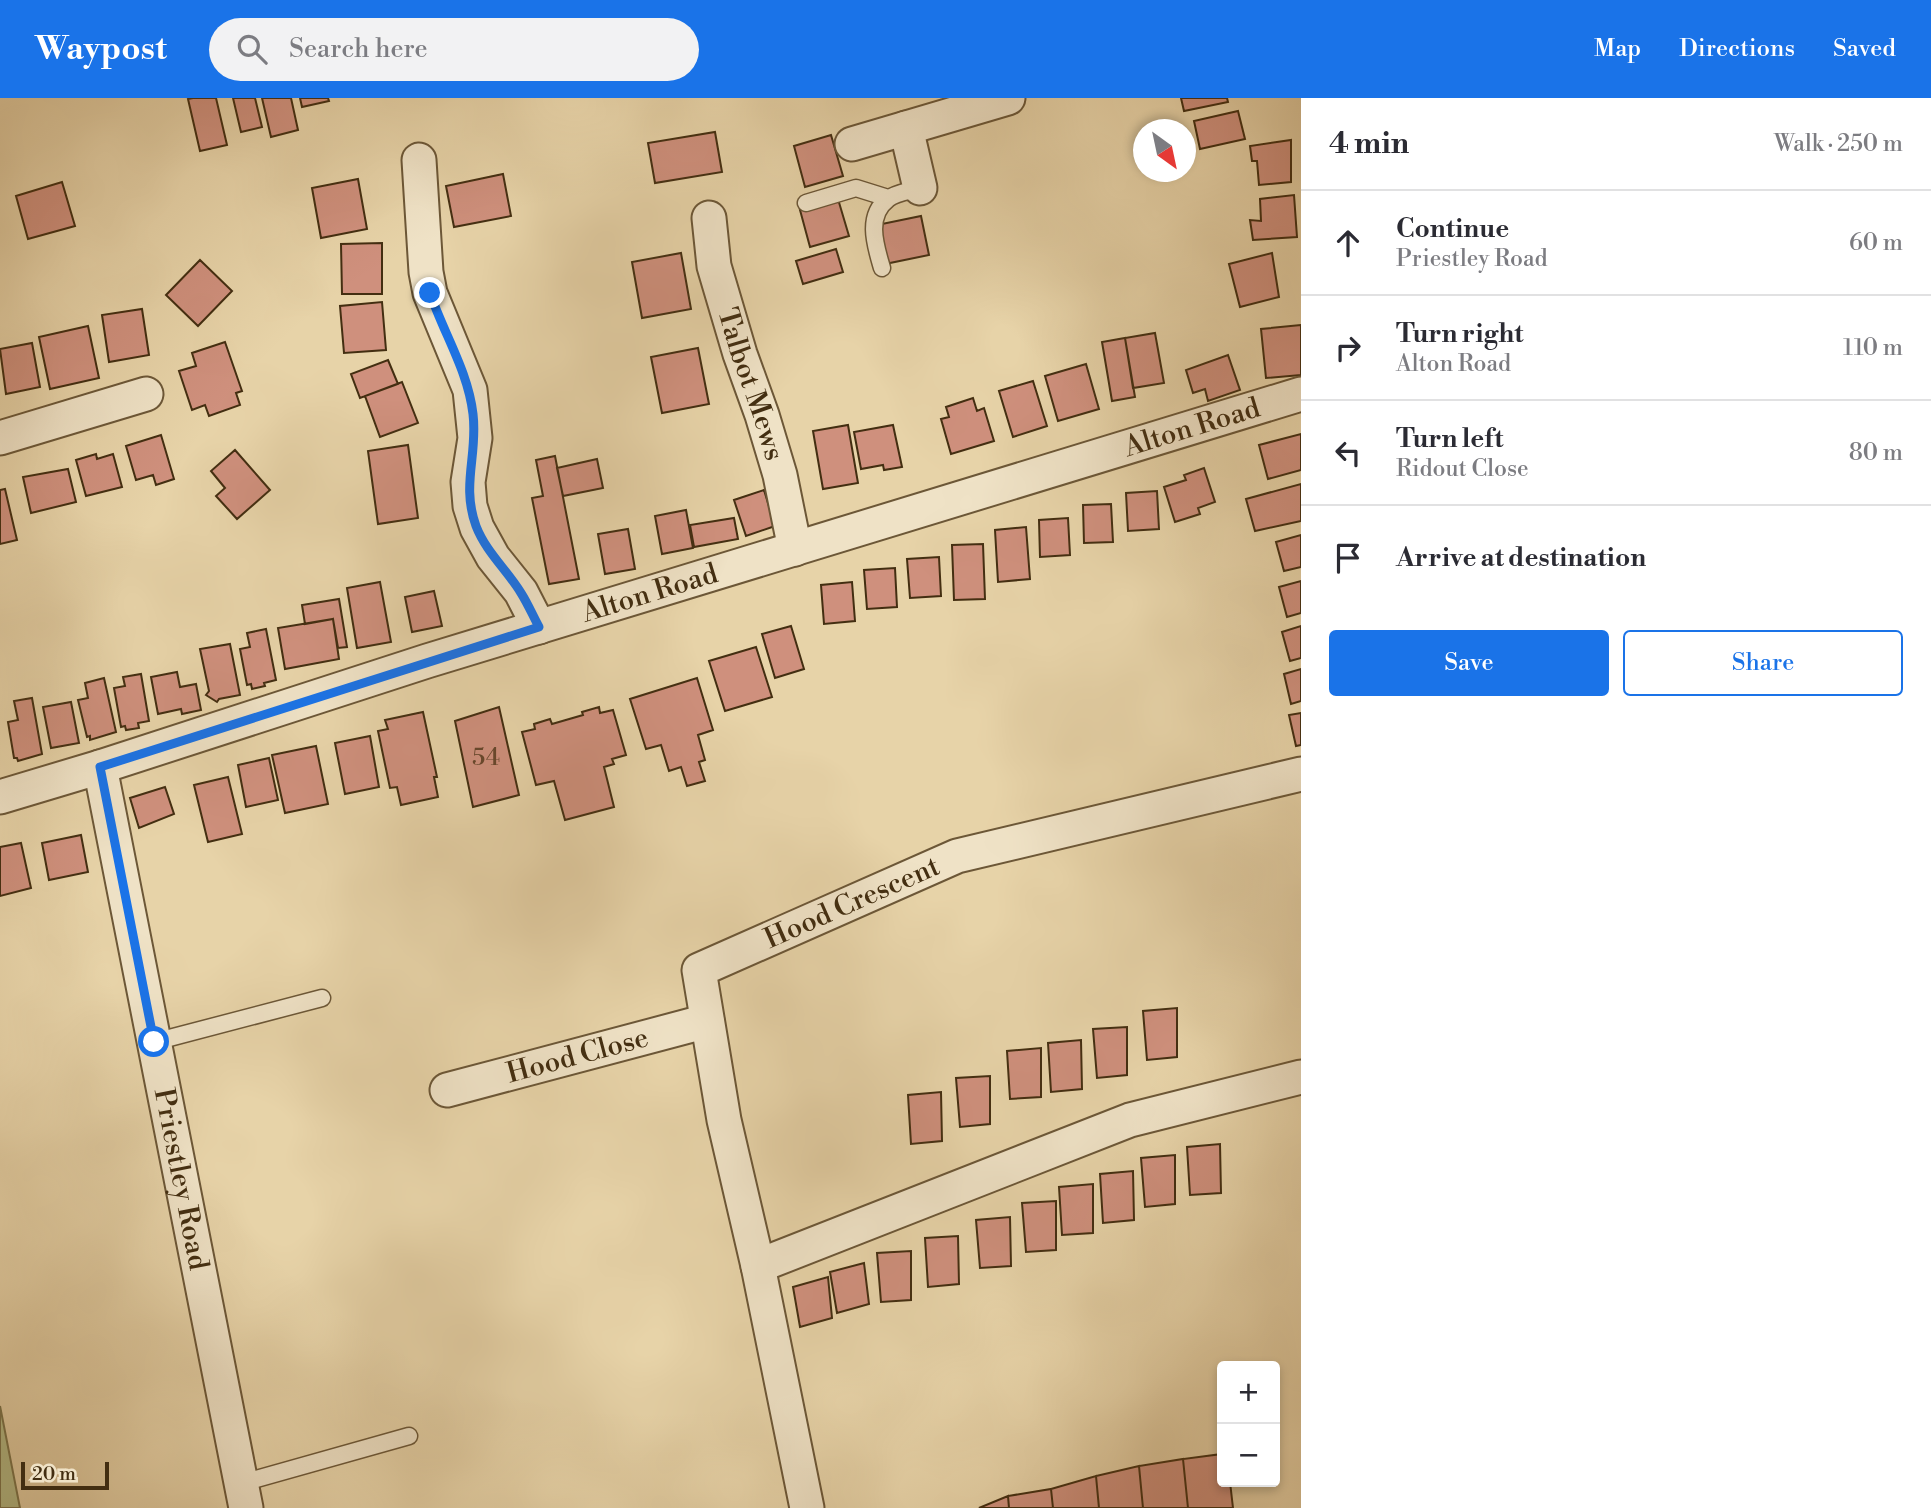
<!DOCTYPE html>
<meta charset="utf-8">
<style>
:root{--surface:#fff;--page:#f2f2f3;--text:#2b2b33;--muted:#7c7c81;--line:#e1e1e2;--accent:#1a73e8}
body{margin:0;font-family:"Libre Bodoni",serif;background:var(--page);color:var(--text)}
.controls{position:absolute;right:21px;bottom:21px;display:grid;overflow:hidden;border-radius:7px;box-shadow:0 4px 10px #0003}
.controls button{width:63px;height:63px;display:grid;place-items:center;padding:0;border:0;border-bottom:2px solid var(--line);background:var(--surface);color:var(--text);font:35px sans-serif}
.compass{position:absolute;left:1133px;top:21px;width:63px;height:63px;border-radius:50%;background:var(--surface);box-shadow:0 4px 10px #0003;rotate:147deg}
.scale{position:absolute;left:21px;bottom:18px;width:88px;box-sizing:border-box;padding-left:7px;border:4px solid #432e11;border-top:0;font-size:19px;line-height:24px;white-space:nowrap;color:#432e11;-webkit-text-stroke:5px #efe2c6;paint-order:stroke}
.stop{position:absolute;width:21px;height:21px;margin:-16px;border:5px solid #1a73e8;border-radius:50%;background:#fff}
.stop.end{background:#1a73e8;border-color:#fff;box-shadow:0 2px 7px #0008}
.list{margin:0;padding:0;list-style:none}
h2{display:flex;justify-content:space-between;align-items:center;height:91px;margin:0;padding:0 28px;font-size:30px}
h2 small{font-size:23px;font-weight:400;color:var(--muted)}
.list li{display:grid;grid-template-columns:46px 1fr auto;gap:21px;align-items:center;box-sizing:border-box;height:105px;padding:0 28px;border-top:2px solid var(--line)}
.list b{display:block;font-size:26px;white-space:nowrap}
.list p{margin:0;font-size:23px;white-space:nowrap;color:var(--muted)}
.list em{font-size:23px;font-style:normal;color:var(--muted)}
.actions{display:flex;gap:14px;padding:21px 28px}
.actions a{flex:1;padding:16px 0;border:2px solid var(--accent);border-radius:7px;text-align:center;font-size:24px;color:var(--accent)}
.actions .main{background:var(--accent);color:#fff}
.icon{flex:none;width:38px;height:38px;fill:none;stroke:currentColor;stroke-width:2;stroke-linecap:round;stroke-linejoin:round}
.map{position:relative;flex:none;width:1301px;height:1410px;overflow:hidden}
header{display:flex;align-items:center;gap:42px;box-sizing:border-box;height:98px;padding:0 35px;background:var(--accent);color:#fff}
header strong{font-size:33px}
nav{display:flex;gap:38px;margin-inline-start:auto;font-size:24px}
.search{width:490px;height:63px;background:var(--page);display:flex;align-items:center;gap:18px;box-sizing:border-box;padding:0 24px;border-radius:38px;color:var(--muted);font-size:26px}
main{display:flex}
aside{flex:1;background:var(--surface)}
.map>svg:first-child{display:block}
.green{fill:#b4bc88;stroke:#7c754c;stroke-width:2}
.building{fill:#cf907d;stroke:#432e11;stroke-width:2}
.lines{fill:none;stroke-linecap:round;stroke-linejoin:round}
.lane-casing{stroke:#6c5737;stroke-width:19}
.street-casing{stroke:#6c5737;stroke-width:37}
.lane{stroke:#efe2c6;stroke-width:16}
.street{stroke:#efe2c6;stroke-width:33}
.route{stroke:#1a73e8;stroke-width:9}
.labels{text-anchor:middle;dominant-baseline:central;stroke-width:7;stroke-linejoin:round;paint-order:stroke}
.number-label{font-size:24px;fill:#66462c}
.street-label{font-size:28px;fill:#432e11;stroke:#efe2c6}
</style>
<header>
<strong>Waypost</strong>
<div class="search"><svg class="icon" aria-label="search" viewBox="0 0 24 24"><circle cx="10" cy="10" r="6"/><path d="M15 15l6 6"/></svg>Search here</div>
<nav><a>Map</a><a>Directions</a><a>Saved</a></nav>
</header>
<main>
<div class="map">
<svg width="1301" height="1410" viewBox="0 0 1301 1410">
<rect width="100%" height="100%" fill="#e7d3a8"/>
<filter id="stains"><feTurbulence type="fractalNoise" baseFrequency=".00286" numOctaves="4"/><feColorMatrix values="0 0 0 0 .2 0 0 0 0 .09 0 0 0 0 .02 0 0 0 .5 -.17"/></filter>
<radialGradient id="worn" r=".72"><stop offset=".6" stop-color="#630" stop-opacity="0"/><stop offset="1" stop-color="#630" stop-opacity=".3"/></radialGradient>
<!-- green -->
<path class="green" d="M0,1308L20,1410H0Z"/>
<!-- building -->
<path class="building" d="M193,0H216L227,47L200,53L188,1Z
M233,0H255L262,29L241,34Z
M262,0H291L298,32L271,39Z
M300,0H328L329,3L302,9Z
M1181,0H1227L1228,4L1184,13Z
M1238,13L1245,41L1200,51L1194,23Z
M715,34L722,74L655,85L648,45Z
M831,37L843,78L805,89L794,48Z
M1291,42V84L1259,87L1257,63H1252L1250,48Z
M503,76L511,118L454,129L446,88Z
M358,81L367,131L321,140L312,90Z
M62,84L75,128L28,141L16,98Z
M1294,97L1297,139L1253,142L1250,122L1261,123L1260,101Z
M838,101L849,138L810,149L800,112Z
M921,118L929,157L885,166L877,127Z
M382,145V196H342L341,146Z
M836,151L843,174L803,186L796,163Z
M681,155L691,211L642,220L632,164Z
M1272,155L1279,199L1240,209L1229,166Z
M200,162L232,193L198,228L166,197Z
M382,204L386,252L344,255L340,208Z
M142,211L149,257L109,264L102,217Z
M1301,227V277L1266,280L1261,231Z
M88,228L99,280L50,291L39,239Z
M1155,235L1164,285L1133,290L1125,240Z
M1125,240L1135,299L1112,303L1102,244Z
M225,244L242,293L236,295L240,307L209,318L205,307L192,312L179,273L196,268L192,255Z
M32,245L40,289L6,296L0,251Z
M698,250L709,306L662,315L651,259Z
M1228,257L1240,292L1208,303L1205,291L1193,295L1186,272Z
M388,262L398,286L360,300L351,276Z
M1086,266L1099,311L1058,323L1045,278Z
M1033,283L1047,328L1013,339L999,293Z
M402,284L418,325L380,339L365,298Z
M973,300L977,313L984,310L994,343L951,356L941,321L949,319L946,309Z
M848,327L858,385L823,391L813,333Z
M893,327L902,369L884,372L883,367L861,371L854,334Z
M1301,336V372L1268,381L1259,347Z
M161,337L174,381L156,387L153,377L136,382L126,348Z
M408,347L418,420L378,426L368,353Z
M235,352L270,392L237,421L216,398L225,390L211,373Z
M96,356L97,361L113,356L122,389L86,398L76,362Z
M555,358L579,481L549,486L532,400L543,398L536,362Z
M597,361L603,390L563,398L557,370Z
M1204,370L1215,404L1198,410L1200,416L1175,424L1164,389L1186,382L1184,377Z
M68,371L76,404L31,415L23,379Z
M1301,386V423L1255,433L1246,401Z
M5,391L17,442L0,446V392Z
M764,392L775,428L746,438L734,402Z
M1157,393L1159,431L1128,433L1126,395Z
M1111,406L1113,444L1084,445L1083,407Z
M686,412L693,450L662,456L655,418Z
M734,420L738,441L694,449L690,427Z
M1068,420L1070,457L1040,459L1039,422Z
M1026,429L1030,481L998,484L995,432Z
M628,431L635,471L605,476L598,436Z
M1301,437V469L1284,473L1276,444Z
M983,446L985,501L954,502L952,447Z
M939,459L941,498L910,500L907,461Z
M895,470L897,509L867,511L864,472Z
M1301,483V515L1287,519L1279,489Z
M380,484L391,544L357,550L347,490Z
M852,484L855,523L824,526L821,487Z
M434,493L442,528L412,534L405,499Z
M339,501L347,549L338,550L333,521L305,526L302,507Z
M333,521L339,561L285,571L278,530Z
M791,528L804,571L775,580L762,536Z
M1301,528V560L1290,563L1282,534Z
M266,531L276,582L264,585L265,588L252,591L251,586L247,587L240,551L250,549L247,535Z
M230,546L240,597L219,601L217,604L206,597L209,593L200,551Z
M756,549L772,599L725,613L709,563Z
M1301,571V603L1291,606L1284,576Z
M177,574L180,589L196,586L201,612L182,616L181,611L158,616L151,579Z
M141,576L149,623L138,625L139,630L126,632L125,628L121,629L114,590L125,588L123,579Z
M104,580L116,634L90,642V638L87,639L78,602L88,600L85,585Z
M697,580L713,632L698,637L705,662L699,664L705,683L687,688L681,669L669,673L661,647L646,651L630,601Z
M32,600L42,656L18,663L17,660H14L8,624L18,622L14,603Z
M71,604L79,645L51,650L43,609Z
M499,609L519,697L473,709L455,623Z
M599,609L600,615L613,612L626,657L612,661L614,666L604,669L614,709L565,722L554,683L536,687L522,634L535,631L534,626L550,621L552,626L583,617L582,614Z
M423,614L437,679H434L438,699L401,707L397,689L390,690L378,633L388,631L385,622Z
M1301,615V647L1296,648L1289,617Z
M370,638L379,689L345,696L335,645Z
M316,648L328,706L285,715L272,657Z
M269,660L278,702L246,709L238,667Z
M228,679L242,736L208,744L194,687Z
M165,689L174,716L139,730L130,700Z
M81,737L88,774L49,782L42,745Z
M21,745L31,790L0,798V749Z
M1177,910V959L1147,962L1143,913Z
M1127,929V977L1097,980L1093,931Z
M1081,942L1082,991L1051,994L1048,945Z
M1041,950V999L1010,1001L1007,953Z
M990,978V1026L960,1029L956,980Z
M941,994L942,1043L911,1046L908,997Z
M1220,1046L1221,1095L1190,1097L1187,1049Z
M1175,1057V1106L1145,1109L1141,1060Z
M1133,1073L1134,1122L1103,1125L1100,1076Z
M1093,1086V1135L1062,1137L1059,1089Z
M1056,1103V1152L1026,1154L1022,1105Z
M1010,1119L1011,1168L980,1170L976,1122Z
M958,1138L959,1186L928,1189L925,1140Z
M911,1153V1202L881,1204L877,1155Z
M864,1165L869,1206L837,1215L830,1174Z
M828,1179L832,1220L800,1229L793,1189Z
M1222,1356V1384H1230L1233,1410H1188L1183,1361Z
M1183,1361L1188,1410H1143L1139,1368Z
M1139,1368L1143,1410H1099L1096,1378Z
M1096,1378L1099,1410H1053L1051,1391Z
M1051,1391L1053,1410H1009L1008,1398Z
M1008,1398L1009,1410H979Z"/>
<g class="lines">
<defs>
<path id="lane" d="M806,105L856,90L888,100
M882,170C876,149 865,118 888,101C895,95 911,93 920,90
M154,944L322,900
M242,1385L409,1338"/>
<g id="street">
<path d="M906,30L920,90"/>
<path d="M852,46L1008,0"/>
<path d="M419,62L426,174L430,195L470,292L475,340L468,384L470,408L477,430L493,459L521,494L539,529"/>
<path id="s1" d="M709,120L714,168L740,256L762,317L780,377L795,451"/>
<path d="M0,340L146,296"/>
<path id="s2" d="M100,669L246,1410"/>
<path id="s3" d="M0,699L100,669L427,563L1301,296"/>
<path id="s4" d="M447,992L707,923"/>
<path d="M758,1168L1130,1022L1301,979"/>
<path id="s5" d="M807,1410L758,1168L724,1022L699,872L957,758L1301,676"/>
</g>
</defs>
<!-- lane casing -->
<use href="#lane" class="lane-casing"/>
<!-- street casing -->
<use href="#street" class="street-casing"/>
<!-- lane -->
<use href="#lane" class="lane"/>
<!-- street -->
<use href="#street" class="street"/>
</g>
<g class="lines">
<!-- route -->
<path class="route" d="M154,944L100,669L539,529C533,518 528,506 521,495C507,472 486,454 476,428C461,387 478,357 473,316C468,273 444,236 430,195"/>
</g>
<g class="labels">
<!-- number labels -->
<g class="number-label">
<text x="486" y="660">54</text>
</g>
<!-- street labels -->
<g class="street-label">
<text stroke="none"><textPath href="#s1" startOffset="172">Talbot Mews</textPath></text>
<text stroke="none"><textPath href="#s3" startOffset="1248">Alton Road</textPath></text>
<text stroke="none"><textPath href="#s3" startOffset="681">Alton Road</textPath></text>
<text stroke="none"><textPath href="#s5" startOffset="716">Hood Crescent</textPath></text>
<text stroke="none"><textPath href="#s4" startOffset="135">Hood Close</textPath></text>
<text stroke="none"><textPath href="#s2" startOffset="420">Priestley Road</textPath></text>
</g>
</g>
<rect width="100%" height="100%" filter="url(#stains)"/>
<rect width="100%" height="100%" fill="url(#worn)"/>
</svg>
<div class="controls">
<button>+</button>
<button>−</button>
</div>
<svg class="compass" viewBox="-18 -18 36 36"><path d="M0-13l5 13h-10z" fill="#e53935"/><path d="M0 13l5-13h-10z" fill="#7c7c81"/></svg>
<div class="scale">20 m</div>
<div class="stop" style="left:154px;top:944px"></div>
<div class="stop end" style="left:430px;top:195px"></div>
</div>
<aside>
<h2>4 min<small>Walk · 250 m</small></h2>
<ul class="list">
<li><svg class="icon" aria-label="ahead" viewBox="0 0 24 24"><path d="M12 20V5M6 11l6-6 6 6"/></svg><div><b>Continue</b><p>Priestley Road</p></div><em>60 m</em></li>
<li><svg class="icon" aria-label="right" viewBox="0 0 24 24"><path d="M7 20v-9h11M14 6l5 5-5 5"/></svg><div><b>Turn right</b><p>Alton Road</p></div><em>110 m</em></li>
<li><svg class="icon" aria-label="left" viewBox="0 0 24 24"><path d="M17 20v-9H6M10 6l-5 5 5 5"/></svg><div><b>Turn left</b><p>Ridout Close</p></div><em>80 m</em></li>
<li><svg class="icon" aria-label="arrive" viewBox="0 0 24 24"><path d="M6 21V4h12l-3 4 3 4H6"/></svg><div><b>Arrive at destination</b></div></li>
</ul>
<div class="actions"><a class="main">Save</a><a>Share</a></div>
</aside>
</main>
